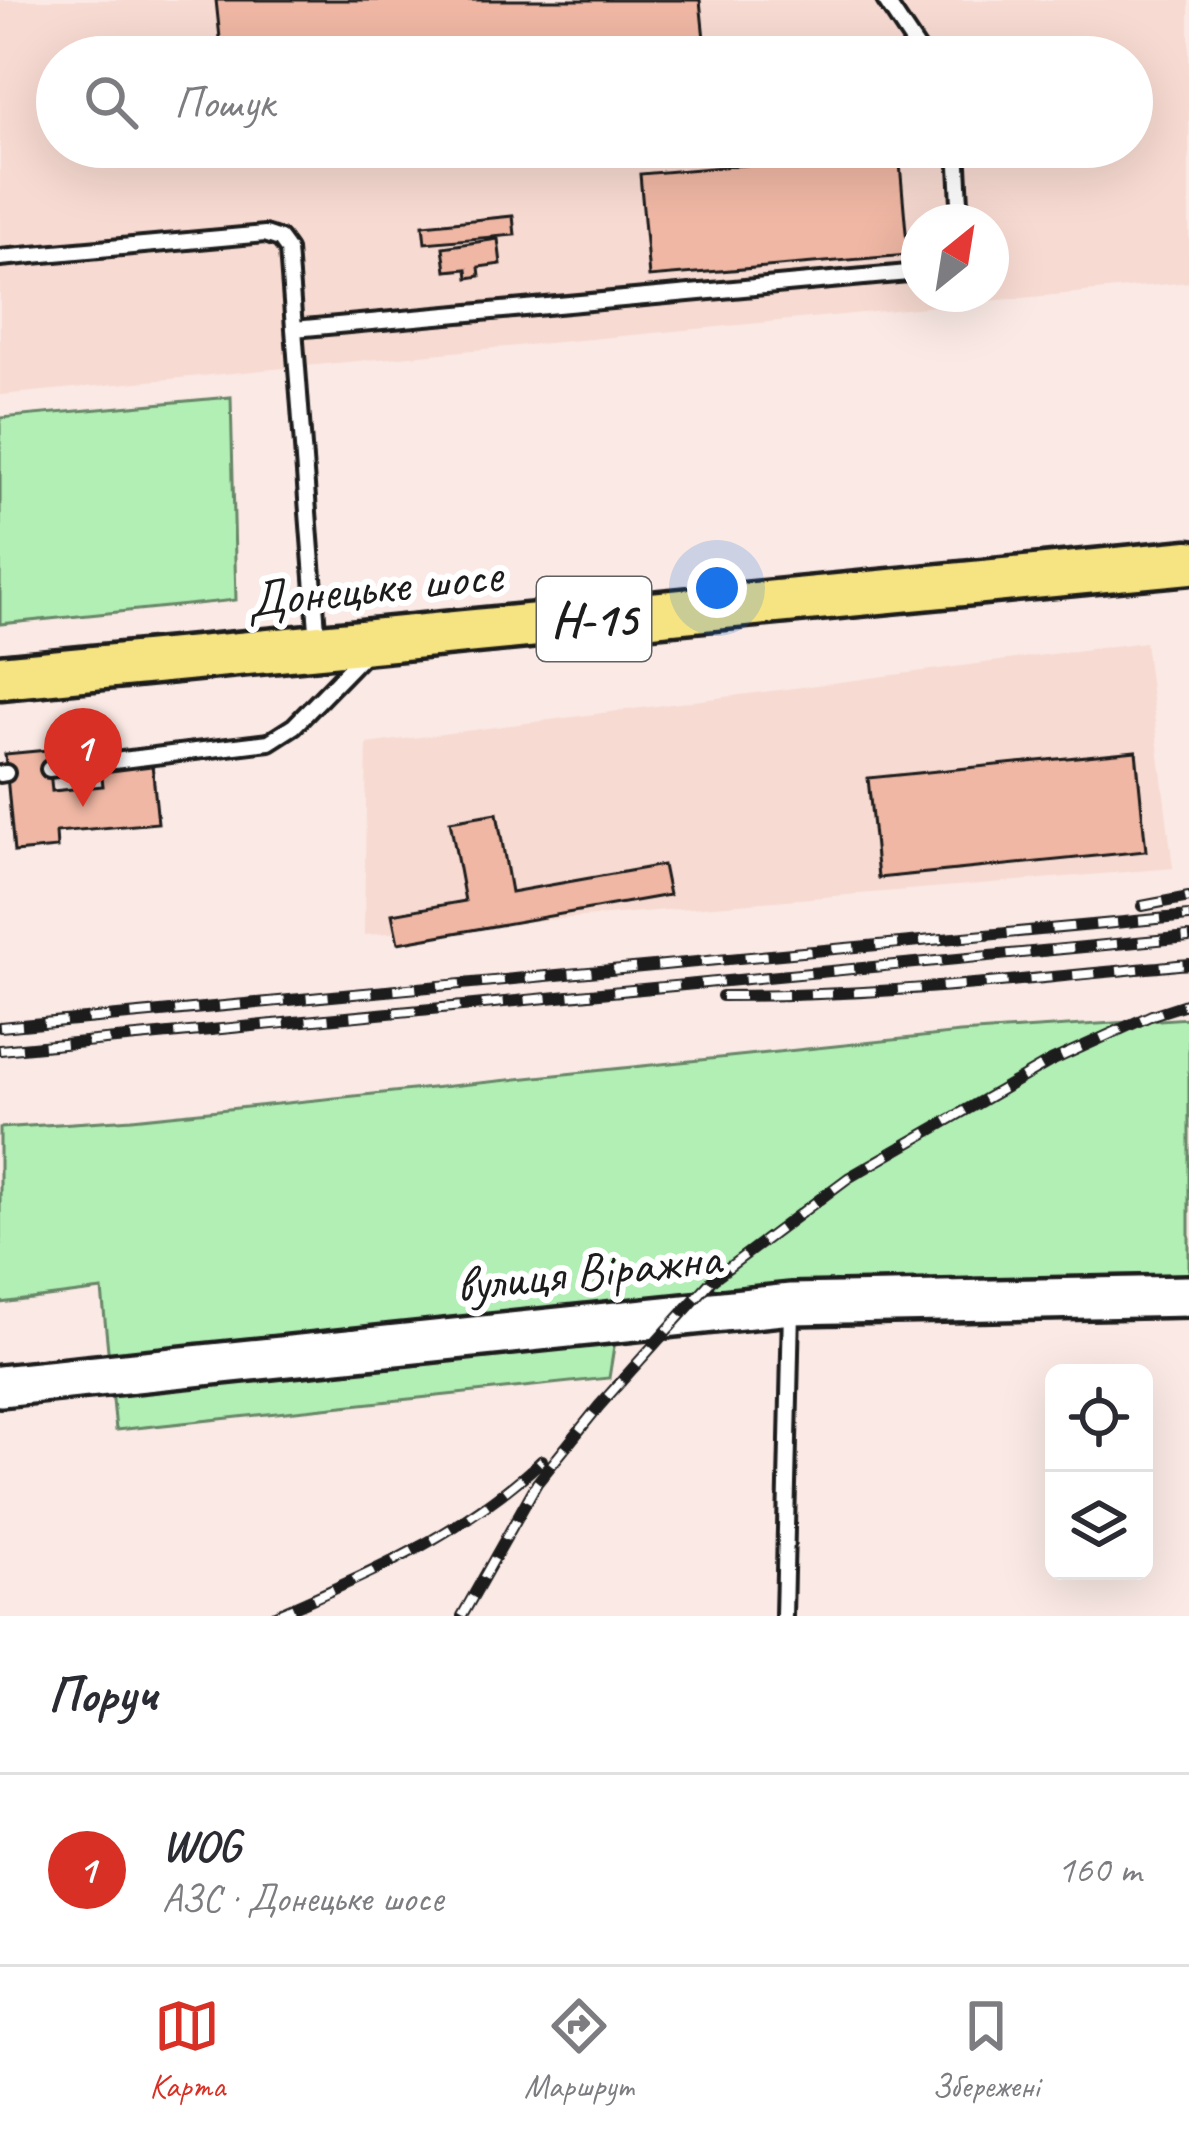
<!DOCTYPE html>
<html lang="uk">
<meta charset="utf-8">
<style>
:root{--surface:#fff;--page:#f2f2f3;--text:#2b2b33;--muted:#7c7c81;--line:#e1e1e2;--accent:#d93025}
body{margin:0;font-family:Caveat,sans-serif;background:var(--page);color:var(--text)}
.controls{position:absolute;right:36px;bottom:36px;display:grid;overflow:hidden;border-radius:18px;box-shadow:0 12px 48px #0002}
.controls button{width:108px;height:108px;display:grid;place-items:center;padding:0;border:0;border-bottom:3px solid var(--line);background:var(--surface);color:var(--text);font:60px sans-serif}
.compass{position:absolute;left:901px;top:204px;width:108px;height:108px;border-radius:50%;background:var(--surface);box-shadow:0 12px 48px #0002;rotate:30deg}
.you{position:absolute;left:717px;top:588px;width:42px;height:42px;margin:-30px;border:9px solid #fff;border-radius:50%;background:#1a73e8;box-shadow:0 0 0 18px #1a73e833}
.badge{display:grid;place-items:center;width:78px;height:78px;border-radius:50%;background:var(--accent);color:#fff;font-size:39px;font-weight:700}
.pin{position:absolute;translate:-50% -99px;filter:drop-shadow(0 3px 6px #0008)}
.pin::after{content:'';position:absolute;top:63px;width:42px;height:36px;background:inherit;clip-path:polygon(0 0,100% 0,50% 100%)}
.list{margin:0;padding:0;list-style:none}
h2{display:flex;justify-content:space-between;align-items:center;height:156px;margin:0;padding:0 48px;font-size:51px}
h2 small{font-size:39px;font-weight:400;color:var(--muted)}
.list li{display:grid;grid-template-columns:78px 1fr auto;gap:36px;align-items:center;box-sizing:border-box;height:192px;padding:0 48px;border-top:3px solid var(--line)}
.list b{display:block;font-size:45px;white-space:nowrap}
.list p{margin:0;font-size:39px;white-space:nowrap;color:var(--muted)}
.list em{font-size:39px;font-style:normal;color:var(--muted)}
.icon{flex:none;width:66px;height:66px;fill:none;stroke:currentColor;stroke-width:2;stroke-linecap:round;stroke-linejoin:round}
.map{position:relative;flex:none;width:1189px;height:1616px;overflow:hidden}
.search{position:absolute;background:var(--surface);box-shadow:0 12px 48px #0002;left:36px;right:36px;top:36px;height:132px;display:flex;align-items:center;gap:30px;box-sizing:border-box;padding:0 42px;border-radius:66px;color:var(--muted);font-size:45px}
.sheet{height:348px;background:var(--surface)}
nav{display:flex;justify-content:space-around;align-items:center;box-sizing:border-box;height:168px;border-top:3px solid var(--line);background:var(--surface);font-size:33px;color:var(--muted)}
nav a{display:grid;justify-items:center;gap:6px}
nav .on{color:var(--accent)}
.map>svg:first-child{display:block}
.built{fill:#f7dad1;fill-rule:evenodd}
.green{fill:#b2efb5;stroke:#678668;stroke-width:3}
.building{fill:#efb7a4;stroke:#1c1c1c;stroke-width:3}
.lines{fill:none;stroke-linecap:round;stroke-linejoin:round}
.service-casing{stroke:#1c1c1c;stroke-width:22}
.secondary-casing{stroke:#1c1c1c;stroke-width:48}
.primary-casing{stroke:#1c1c1c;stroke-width:51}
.service{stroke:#fff;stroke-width:14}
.secondary{stroke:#fff;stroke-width:39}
.primary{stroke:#f6e381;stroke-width:42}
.rail-casing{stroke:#1c1c1c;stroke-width:12}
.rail{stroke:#fff;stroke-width:8;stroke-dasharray:22;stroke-linecap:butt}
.labels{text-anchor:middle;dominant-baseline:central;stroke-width:12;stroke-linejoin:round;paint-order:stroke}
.shield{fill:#fff;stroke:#606060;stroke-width:3}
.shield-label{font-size:48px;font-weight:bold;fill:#1c1c1c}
.street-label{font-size:51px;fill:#1c1c1c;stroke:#fff}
</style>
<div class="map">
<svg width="1189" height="1616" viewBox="0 0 1189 1616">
<rect width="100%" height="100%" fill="#fae9e4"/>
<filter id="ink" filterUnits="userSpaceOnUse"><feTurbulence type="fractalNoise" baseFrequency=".00833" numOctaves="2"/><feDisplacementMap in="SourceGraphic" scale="24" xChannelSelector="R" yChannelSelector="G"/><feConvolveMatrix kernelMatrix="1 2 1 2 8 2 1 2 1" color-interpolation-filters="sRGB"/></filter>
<g filter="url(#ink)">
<!-- built -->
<path class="built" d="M0,0H1189V282L0,395ZM57,57H1132V147H57ZM919,222H991V294H919Z
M1145,642L1173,868L364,935L367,744Z"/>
<!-- green -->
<path class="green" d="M231,397L236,600L0,624V418Z
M1189,1018V1296L618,1322L609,1378L116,1430L102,1290L0,1303V1128L132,1119L960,1033Z"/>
<!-- building -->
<path class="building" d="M216,0H700L704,39L667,42L668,57H222Z
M231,147H303L231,154Z
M899,152L908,255L649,277L640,174Z
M513,216L515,235L425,243L423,225Z
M498,239L501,264L479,267L480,276L468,278L467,269L446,271L443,247Z
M48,750L52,791L103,786L101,769L152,764L158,823L56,832L57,848L14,852L5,754Z
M1136,751L1146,851L878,878L868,778Z
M497,813L511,892L663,865L669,895L398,943L392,914L465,901L450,821Z"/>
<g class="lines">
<defs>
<path id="service" d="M885,0L923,57
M957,147L961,222
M0,258L265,234L280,239L288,250L318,643
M294,329L919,272
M49,769L269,742L294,726L366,652
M0,774L6,773
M784,1616L791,1309"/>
<path id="secondary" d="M0,1386L791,1304L1189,1296"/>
<path id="primary" d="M0,677L1189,562"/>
</defs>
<!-- service casing -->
<use href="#service" class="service-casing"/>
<!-- secondary casing -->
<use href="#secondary" class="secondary-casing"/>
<!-- primary casing -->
<use href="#primary" class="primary-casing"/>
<!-- service -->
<use href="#service" class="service"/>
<!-- secondary -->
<use href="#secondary" class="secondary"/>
<!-- primary -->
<use href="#primary" class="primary"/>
<defs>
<path id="rail" d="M1142,906L1189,897
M722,996C878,996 1034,979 1189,964
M0,1027L1189,916
M0,1050L1189,937
M273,1616C368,1575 466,1532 542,1460
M462,1616L537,1483L599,1406L713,1279L848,1178L1051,1061L1152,1015L1189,1003"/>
</defs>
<!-- rail casing -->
<use href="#rail" class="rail-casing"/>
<!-- rail -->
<use href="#rail" class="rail"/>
</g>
</g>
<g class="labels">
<!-- shield labels -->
<rect class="shield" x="537" y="577" width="114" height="84" rx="9"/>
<g class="shield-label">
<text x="594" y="619">Н-15</text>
</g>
<!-- street labels -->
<g class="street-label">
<text transform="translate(374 587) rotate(-6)">Донецьке шосе</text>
<text transform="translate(588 1271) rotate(-6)">вулиця Віражна</text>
</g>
</g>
</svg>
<div class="controls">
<button><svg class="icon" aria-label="locate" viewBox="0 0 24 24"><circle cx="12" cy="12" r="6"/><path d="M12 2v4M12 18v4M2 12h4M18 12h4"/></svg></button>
<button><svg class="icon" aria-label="layers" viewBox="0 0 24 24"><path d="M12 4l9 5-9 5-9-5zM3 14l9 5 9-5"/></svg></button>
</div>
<svg class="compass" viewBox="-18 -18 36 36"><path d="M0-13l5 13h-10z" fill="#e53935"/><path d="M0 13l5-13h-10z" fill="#7c7c81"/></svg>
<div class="you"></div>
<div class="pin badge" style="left:83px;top:807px">1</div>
<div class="search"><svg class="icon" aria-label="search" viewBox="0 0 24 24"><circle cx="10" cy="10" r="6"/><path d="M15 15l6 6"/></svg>Пошук</div>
</div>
<section class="sheet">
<h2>Поруч<small></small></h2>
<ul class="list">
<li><span class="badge">1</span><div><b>WOG</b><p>АЗС · Донецьке шосе</p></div><em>160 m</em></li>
</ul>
</section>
<nav>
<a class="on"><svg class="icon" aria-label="map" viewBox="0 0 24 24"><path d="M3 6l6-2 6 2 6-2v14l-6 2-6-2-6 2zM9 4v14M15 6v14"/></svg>Карта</a>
<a><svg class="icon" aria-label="directions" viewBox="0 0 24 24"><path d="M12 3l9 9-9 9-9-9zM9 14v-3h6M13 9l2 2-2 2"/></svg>Маршрут</a>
<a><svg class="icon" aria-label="saved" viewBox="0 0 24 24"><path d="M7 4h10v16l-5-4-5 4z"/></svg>Збережені</a>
</nav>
